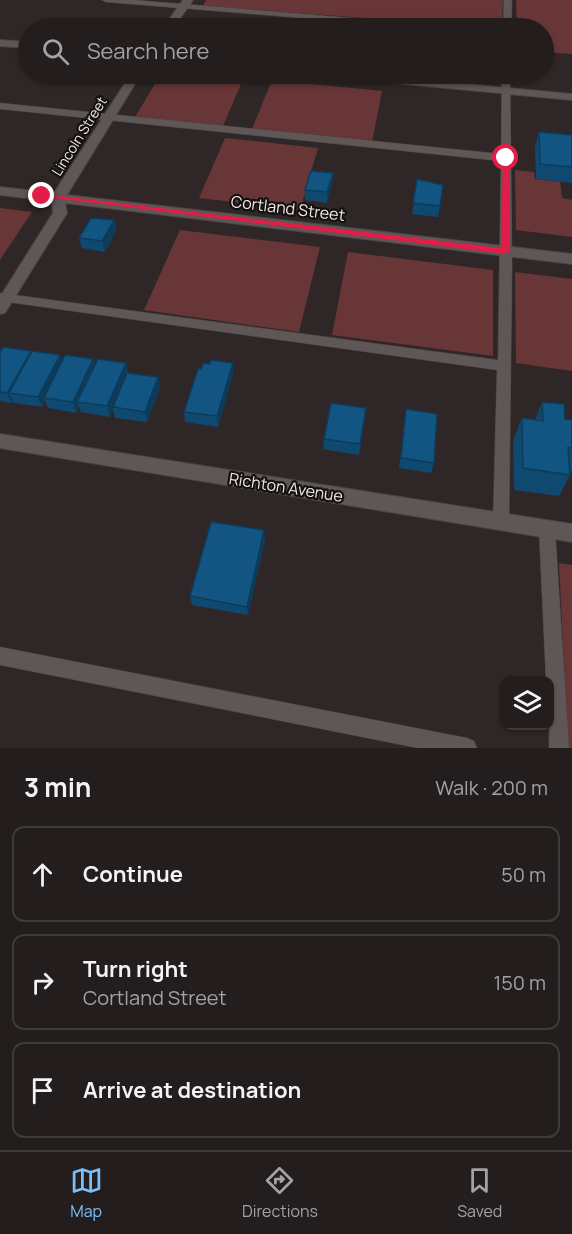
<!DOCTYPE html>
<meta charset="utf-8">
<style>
:root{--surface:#231d1d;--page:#2b2626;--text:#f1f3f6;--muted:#a3a2a4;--line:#403b3b;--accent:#79bff8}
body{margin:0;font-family:Manrope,sans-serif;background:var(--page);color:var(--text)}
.controls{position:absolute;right:18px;bottom:18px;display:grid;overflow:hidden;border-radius:12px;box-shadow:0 2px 4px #0004}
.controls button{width:54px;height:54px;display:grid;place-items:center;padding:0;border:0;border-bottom:2px solid var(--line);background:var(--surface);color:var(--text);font:30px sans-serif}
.stop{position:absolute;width:18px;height:18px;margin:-14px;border:4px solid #e11d48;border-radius:50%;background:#fff}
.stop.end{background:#e11d48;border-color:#fff;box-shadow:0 2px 6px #0008}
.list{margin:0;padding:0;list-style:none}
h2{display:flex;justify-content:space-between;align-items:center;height:78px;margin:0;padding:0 24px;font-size:26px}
h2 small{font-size:20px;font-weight:400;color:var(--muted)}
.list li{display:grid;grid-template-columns:39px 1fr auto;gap:18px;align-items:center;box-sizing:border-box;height:96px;margin:0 12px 12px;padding:0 12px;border:2px solid var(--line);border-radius:12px}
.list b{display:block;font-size:22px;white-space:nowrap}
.list p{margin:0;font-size:20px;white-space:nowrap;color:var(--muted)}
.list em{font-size:20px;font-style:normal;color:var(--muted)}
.icon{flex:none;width:33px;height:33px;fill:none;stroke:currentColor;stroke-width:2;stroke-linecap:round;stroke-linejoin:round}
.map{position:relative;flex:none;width:572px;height:748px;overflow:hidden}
.search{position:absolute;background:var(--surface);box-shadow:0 2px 4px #0004;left:18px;right:18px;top:18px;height:66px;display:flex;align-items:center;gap:15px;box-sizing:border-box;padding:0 21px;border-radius:33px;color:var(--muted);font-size:22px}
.sheet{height:402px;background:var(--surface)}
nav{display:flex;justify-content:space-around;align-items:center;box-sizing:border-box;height:84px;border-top:2px solid var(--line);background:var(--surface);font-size:16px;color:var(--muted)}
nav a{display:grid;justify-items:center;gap:3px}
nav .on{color:var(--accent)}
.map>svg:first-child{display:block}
.green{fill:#683637}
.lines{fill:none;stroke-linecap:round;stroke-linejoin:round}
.service-casing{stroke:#4b4444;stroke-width:1}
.minor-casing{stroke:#4b4444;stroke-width:2}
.service{fill:#5f5656;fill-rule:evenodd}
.minor{fill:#5f5656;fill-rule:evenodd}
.wall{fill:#0f4970}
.shaded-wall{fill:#0d3c5b}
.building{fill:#125582;stroke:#0d3c5b;stroke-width:1.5}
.route{fill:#e11d48}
.labels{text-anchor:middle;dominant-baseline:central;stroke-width:4.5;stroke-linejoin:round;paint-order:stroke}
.far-street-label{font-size:14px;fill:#efeae9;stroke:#151111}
.street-label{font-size:16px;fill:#efeae9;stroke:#151111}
</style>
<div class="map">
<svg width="572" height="748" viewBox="0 0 572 748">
<rect width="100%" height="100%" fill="#2f2727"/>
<!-- green -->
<path class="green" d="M206,0H503L501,28L203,6Z
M516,0H572V54L544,52V28H517Z
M161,74L244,77L223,126L135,117Z
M272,80L382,91L372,142L252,129Z
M225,138L318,148L300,210L199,198Z
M515,170L534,172L535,179L560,182L562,198L572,200V237L516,230Z
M0,208L32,212L0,260Z
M180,230L320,247L299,332L144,310Z
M348,252L493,270V356L332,335Z
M515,272L572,279V371L516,363Z
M559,563L572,565V748H568Z"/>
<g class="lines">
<defs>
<path id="service" d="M102,0H134L448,26L452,28H424L106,2Z
M504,0H512L511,28H503Z
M502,74H510L512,268L509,522L507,527L501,529L495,527L493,522L497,370L0,301V293L498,360L501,161L0,109V103L501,154Z
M547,522L553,524L555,529L569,748H549L550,680H546L539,529L541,524Z
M0,647L467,738L474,741L477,748H418L0,665Z"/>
<path id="minor" d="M183,0H193L173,28H163Z
M0,40L28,42V48L0,46Z
M131,74H141L67,195L572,254V264L65,203L67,213L5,313L0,314V297L53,213L52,201L0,195V187L54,193Z
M325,74H359L572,94V100L330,77Z
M0,434L572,524V542L0,448Z"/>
</defs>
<!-- service casing -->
<use href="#service" class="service-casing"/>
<!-- minor casing -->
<use href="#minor" class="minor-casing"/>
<!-- service -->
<use href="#service" class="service"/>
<!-- minor -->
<use href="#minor" class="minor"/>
</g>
<!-- wall -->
<path class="wall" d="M539,132L572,135V183L536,179L535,147Z
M333,173L332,184L327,203L305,200V190Z
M417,179L440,206L438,217L412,214Z
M114,220L116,231L105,252L82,248L79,238Z
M0,352H31L62,362L93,359L95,365L126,363L128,373L158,377L160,388L147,422L115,418L113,409L110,417L81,412L79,407L76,413L48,408L45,401L42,407L14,403L13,401L12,403L0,401Z
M233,363V374L218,427L185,422L184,412L201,369L210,364Z
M542,402L565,419L572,420V472L569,471L570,475L559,496L514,490L513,441L522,418L535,420Z
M366,408L359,455L323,449L324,439Z
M406,409L434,463L431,473L399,468Z
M265,540L248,615L192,605L190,596Z"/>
<!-- shaded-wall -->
<path class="shaded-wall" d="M333,173L332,184L327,203V192Z
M114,220L116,231L105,252L102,241Z
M31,351L34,361L9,393L13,401L12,403L7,393Z
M60,355L63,365L44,398L45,401L42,407L38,397Z
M93,359L96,370L77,402L79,407L76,413L73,402Z
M126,363L128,373L113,407V409L110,417L107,406Z
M233,363V374L218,427L217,416Z
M158,377L160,388L147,422L145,412Z
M264,530L265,540L248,615L247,607Z"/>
<!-- building -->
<path class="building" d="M539,132L572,135V167L540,164Z
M311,171L333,173L327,192L305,190Z
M417,179L443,185L440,206L413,203Z
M91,218L114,220L102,241L79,238Z
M3,347L31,351L7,393L0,392V352Z
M32,351L60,355L38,397L9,393Z
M65,355L93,359L73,402L44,398Z
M98,359L126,363L107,406L77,402Z
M211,360L233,363L217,416L184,412L198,369H201L203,363L210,364Z
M127,373L158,377L145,412L113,407Z
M542,402L564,404L565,419L572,420V448L568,447L570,475L523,468L522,418L543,421Z
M331,403L366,408L360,444L324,439Z
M406,409L437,414L434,463L401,458Z
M211,522L264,530L247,607L190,596Z"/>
<!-- route -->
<path class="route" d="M503,157L509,158L510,251L506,254L38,196L42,194L501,248Z"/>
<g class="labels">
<!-- far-street labels -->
<g class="far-street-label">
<text transform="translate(79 136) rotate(-58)">Lincoln Street</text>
</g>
<!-- street labels -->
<g class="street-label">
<text transform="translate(288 208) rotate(7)">Cortland Street</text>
<text transform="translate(286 487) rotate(9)">Richton Avenue</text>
</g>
</g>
</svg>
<div class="controls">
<button><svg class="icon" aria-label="layers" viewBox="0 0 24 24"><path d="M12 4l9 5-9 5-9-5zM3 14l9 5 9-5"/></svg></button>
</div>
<div class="stop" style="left:506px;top:158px"></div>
<div class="stop end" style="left:42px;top:196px"></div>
<div class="search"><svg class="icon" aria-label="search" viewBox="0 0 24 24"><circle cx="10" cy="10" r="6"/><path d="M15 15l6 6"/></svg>Search here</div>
</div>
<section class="sheet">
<h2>3 min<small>Walk · 200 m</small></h2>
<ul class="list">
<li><svg class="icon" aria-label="ahead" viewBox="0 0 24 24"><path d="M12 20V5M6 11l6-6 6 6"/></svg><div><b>Continue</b></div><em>50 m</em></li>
<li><svg class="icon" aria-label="right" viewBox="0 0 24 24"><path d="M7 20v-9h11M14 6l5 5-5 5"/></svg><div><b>Turn right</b><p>Cortland Street</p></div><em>150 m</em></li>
<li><svg class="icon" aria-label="arrive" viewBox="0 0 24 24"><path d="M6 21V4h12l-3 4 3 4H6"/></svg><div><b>Arrive at destination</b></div></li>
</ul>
</section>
<nav>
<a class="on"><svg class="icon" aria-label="map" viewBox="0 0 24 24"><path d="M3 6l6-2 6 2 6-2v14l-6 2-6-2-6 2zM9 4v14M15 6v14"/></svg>Map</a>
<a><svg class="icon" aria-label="directions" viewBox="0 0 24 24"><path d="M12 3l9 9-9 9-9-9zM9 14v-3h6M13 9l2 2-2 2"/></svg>Directions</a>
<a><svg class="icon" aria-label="saved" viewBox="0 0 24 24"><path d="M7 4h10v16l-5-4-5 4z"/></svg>Saved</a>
</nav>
